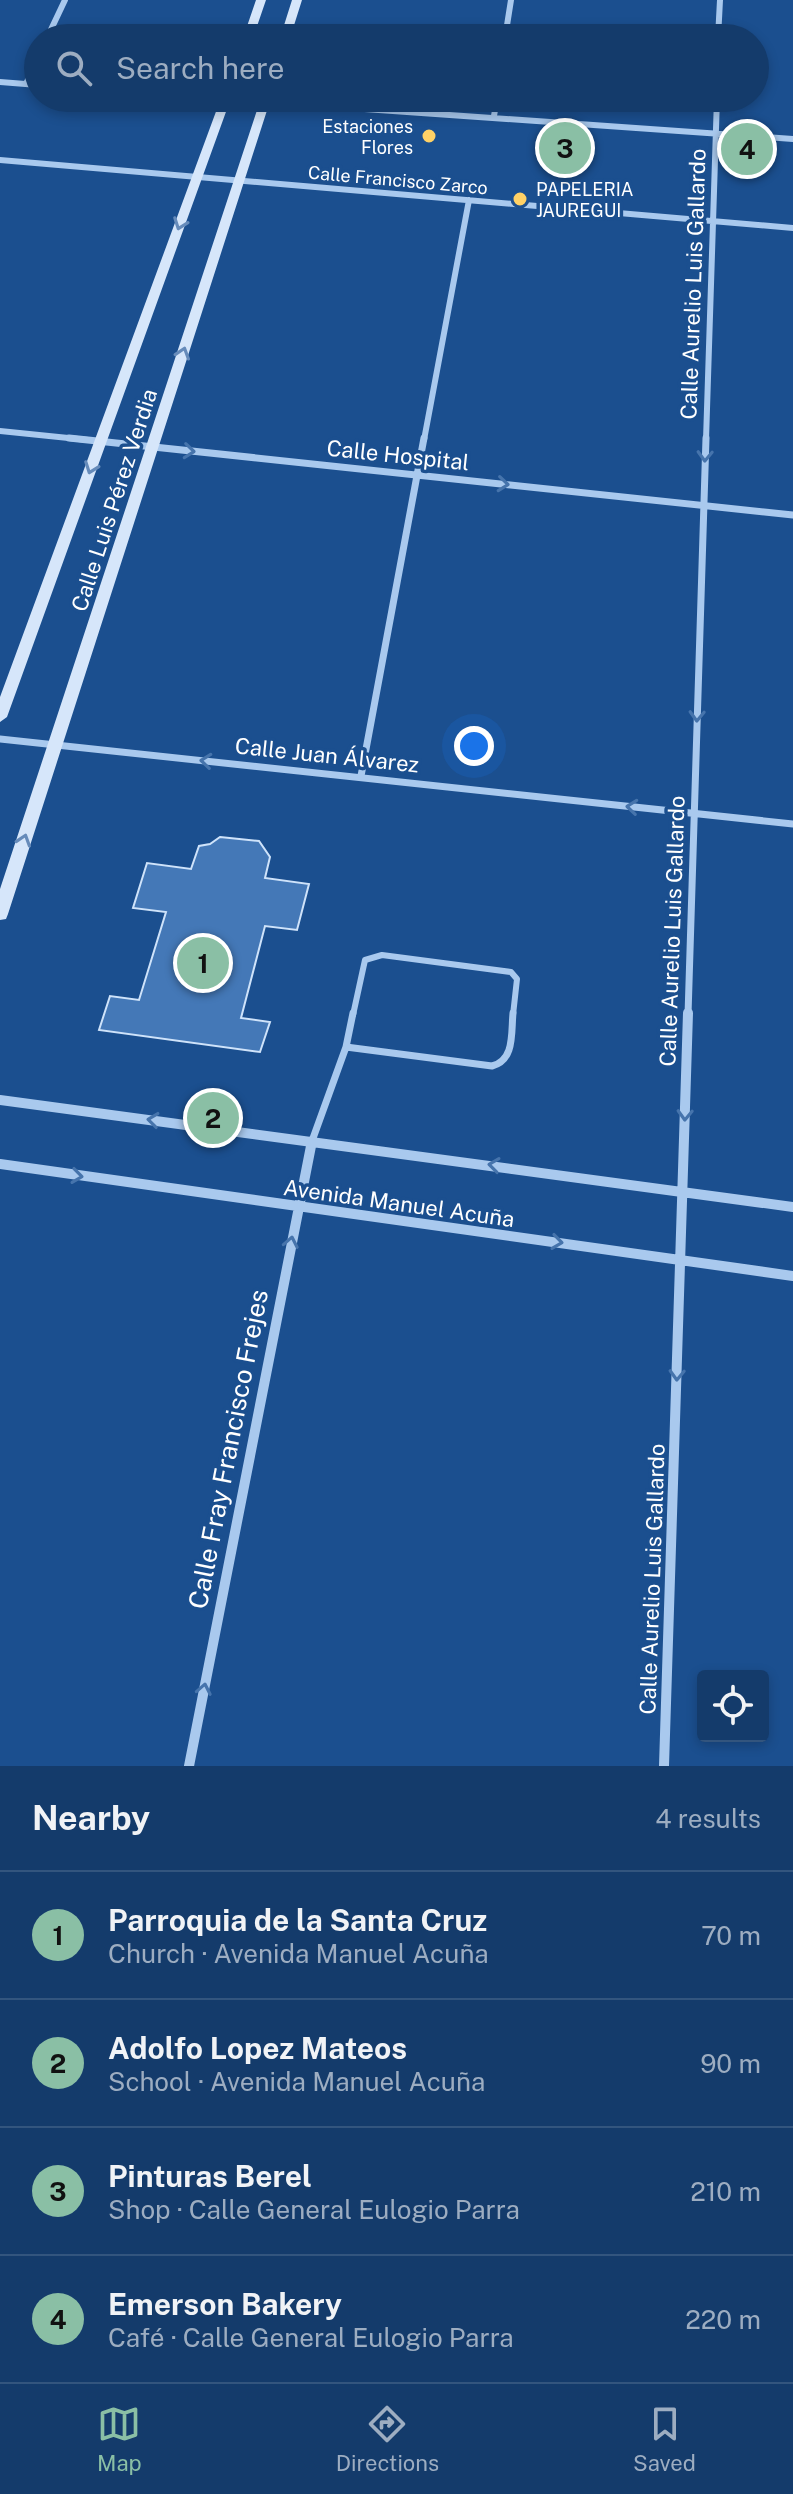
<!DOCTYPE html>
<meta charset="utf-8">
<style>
:root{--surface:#143b6b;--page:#1d4271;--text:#f1f3f6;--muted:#9dadc1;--line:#33557e;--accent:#8abfa5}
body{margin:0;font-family:"Public Sans",sans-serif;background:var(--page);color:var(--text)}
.controls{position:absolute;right:24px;bottom:24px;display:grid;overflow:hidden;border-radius:8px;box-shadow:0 4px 12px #0003}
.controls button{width:72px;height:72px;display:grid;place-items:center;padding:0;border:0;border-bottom:2px solid var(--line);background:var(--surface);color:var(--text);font:40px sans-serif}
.you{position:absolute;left:474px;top:746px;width:28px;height:28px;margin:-20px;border:6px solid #fff;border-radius:50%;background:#1a73e8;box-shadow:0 0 0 12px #1a73e833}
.badge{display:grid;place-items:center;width:52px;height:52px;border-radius:50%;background:var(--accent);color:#111;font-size:26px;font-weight:700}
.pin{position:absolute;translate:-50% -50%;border:4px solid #fff;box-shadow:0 2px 8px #0006}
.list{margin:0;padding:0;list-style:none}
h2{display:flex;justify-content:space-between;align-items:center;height:104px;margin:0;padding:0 32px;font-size:34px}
h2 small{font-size:26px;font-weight:400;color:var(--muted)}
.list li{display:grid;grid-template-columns:52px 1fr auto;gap:24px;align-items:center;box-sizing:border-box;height:128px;padding:0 32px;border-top:2px solid var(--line)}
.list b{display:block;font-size:30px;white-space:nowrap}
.list p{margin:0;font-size:26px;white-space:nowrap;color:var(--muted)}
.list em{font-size:26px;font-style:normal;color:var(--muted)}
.icon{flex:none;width:44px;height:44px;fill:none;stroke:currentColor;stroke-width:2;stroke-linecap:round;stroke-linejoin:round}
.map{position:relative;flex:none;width:793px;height:1766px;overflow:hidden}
.search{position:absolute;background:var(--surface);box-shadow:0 4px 12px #0003;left:24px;right:24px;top:24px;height:88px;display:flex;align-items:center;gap:20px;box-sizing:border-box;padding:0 28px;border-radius:44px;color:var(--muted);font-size:30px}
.sheet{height:616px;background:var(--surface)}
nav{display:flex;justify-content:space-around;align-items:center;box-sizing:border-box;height:112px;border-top:2px solid var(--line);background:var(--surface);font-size:22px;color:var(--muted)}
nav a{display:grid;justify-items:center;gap:4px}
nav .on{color:var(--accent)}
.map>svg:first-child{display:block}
.building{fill:#4478b7;stroke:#cfe3fa;stroke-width:2}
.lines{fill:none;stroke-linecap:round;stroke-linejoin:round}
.lane-far1{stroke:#a9c9ee;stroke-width:6}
.lane{stroke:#a9c9ee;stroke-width:7}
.street-far2{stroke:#a9c9ee;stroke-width:6}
.street-far1{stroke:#a9c9ee;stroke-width:7}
.street{stroke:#a9c9ee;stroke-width:10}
.secondary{fill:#d6e6fa;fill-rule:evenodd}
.oneway{stroke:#668bba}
.oneway2{stroke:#4674ac}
.poi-dot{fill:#ffd166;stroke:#1b4f8f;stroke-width:3}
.labels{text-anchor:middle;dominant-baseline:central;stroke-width:7;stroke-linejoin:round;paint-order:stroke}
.far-poi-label{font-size:18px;fill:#fff;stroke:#1b4f8f;text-anchor:end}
.far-street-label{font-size:18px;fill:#fff;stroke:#1b4f8f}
.street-label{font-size:22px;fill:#fff;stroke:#1b4f8f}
.near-street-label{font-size:26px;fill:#fff;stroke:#1b4f8f}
</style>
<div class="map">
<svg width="793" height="1766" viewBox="0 0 793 1766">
<rect width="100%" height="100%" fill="#1b4f8f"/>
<!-- building -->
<path class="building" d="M220,837L259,841L270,857L265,878L309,884L297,930L265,926L241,1018L270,1022L260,1052L99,1030L110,996L139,1000L166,912L133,908L147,863L191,869L199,846L210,844Z"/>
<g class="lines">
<!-- lane-far1 -->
<path class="lane-far1" d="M353,1015L365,960L382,955L511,972L517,979L513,1015"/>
<!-- lane -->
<path class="lane" d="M346,1047L492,1066C515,1060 511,1033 513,1013
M346,1047L353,1013
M312,1141L346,1047"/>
<!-- street-far2 -->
<path class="street-far2" d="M47,38L65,0
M505,38L511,0
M718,38L720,0
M0,82L38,85
M26,84L38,58
M207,98L793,139
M494,116L497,98
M0,160L793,228
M0,431L88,440
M424,440L469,200
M706,440L717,98"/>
<!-- street-far1 -->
<path class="street-far1" d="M69,438L793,515
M0,739L793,824
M361,776L424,438
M688,1015L706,438"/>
<!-- street -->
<path class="street" d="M0,1100L793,1207
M0,1164L793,1276
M189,1766L312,1141
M664,1766L688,1013"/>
<!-- secondary -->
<path class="secondary" d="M256,0H266L253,38H243Z
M292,0H302L290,38H280Z
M221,98H231L7,717L0,722V697Z
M261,98H271L8,914L6,919L0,920V889Z"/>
</g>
<!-- one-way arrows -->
<defs><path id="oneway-chevron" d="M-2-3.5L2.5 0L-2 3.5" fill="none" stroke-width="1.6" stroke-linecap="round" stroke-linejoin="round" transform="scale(2)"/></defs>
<g class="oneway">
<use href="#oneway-chevron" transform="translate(180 224) rotate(110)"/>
<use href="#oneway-chevron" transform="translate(183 353) rotate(-72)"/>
<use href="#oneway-chevron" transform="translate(91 468) rotate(110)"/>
<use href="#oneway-chevron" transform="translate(24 840) rotate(-72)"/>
</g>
<g class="oneway2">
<use href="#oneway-chevron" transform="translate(189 451) rotate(6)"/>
<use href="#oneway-chevron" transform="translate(705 456) rotate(92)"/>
<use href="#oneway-chevron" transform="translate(503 484) rotate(6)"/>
<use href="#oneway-chevron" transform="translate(697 716) rotate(92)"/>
<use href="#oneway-chevron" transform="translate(206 761) rotate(-174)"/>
<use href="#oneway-chevron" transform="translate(632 807) rotate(-174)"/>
<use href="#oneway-chevron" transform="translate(685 1115) rotate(92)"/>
<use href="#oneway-chevron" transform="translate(153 1120) rotate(-173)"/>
<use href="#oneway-chevron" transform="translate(494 1165) rotate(-172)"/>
<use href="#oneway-chevron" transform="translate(77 1176) rotate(8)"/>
<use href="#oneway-chevron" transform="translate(291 1242) rotate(-79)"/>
<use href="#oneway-chevron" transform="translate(557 1242) rotate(8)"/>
<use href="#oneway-chevron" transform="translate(677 1375) rotate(92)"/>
<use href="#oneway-chevron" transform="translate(204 1689) rotate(-79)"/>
</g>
<!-- markers -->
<g class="poi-dot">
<circle cx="429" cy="136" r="8"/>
<circle cx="520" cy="199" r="8"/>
</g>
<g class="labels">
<!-- far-poi labels -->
<g class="far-poi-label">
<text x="413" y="126">Estaciones<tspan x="413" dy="21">Flores</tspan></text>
<text x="536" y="189" text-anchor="start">PAPELERIA<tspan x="536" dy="21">JAUREGUI</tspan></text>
</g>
<!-- far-street labels -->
<g class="far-street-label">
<text transform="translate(398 180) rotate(5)">Calle Francisco Zarco</text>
</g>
<!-- street labels -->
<g class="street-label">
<text transform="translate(693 284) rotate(-88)">Calle Aurelio Luis Gallardo</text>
<text transform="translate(398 455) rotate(6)">Calle Hospital</text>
<text transform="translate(114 500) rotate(-72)">Calle Luis Pérez Verdia</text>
<text transform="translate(327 755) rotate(6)">Calle Juan Álvarez</text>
<text transform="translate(672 931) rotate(-88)">Calle Aurelio Luis Gallardo</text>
<text transform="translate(399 1203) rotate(8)">Avenida Manuel Acuña</text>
<text transform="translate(652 1579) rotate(-88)">Calle Aurelio Luis Gallardo</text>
</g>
<!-- near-street labels -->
<g class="near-street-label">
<text transform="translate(228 1449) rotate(-79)">Calle Fray Francisco Frejes</text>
</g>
</g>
</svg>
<div class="controls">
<button><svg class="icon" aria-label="locate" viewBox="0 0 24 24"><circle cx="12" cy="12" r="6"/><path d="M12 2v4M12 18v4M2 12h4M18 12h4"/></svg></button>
</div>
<div class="you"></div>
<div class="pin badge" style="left:203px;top:963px">1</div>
<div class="pin badge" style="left:213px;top:1118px">2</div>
<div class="pin badge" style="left:565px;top:148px">3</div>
<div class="pin badge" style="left:747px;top:149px">4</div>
<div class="search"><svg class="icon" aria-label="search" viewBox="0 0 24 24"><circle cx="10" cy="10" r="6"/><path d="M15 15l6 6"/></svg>Search here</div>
</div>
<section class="sheet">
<h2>Nearby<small>4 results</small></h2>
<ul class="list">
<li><span class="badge">1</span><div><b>Parroquia de la Santa Cruz</b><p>Church · Avenida Manuel Acuña</p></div><em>70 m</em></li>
<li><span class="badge">2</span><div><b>Adolfo Lopez Mateos</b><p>School · Avenida Manuel Acuña</p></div><em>90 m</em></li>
<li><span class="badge">3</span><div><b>Pinturas Berel</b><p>Shop · Calle General Eulogio Parra</p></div><em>210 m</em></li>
<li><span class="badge">4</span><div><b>Emerson Bakery</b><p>Café · Calle General Eulogio Parra</p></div><em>220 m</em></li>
</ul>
</section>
<nav>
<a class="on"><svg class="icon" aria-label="map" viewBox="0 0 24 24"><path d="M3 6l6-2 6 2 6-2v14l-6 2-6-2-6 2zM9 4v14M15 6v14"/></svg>Map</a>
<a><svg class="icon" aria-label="directions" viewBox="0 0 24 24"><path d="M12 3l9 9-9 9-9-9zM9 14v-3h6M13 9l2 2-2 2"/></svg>Directions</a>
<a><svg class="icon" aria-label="saved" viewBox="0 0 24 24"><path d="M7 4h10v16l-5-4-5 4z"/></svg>Saved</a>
</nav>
